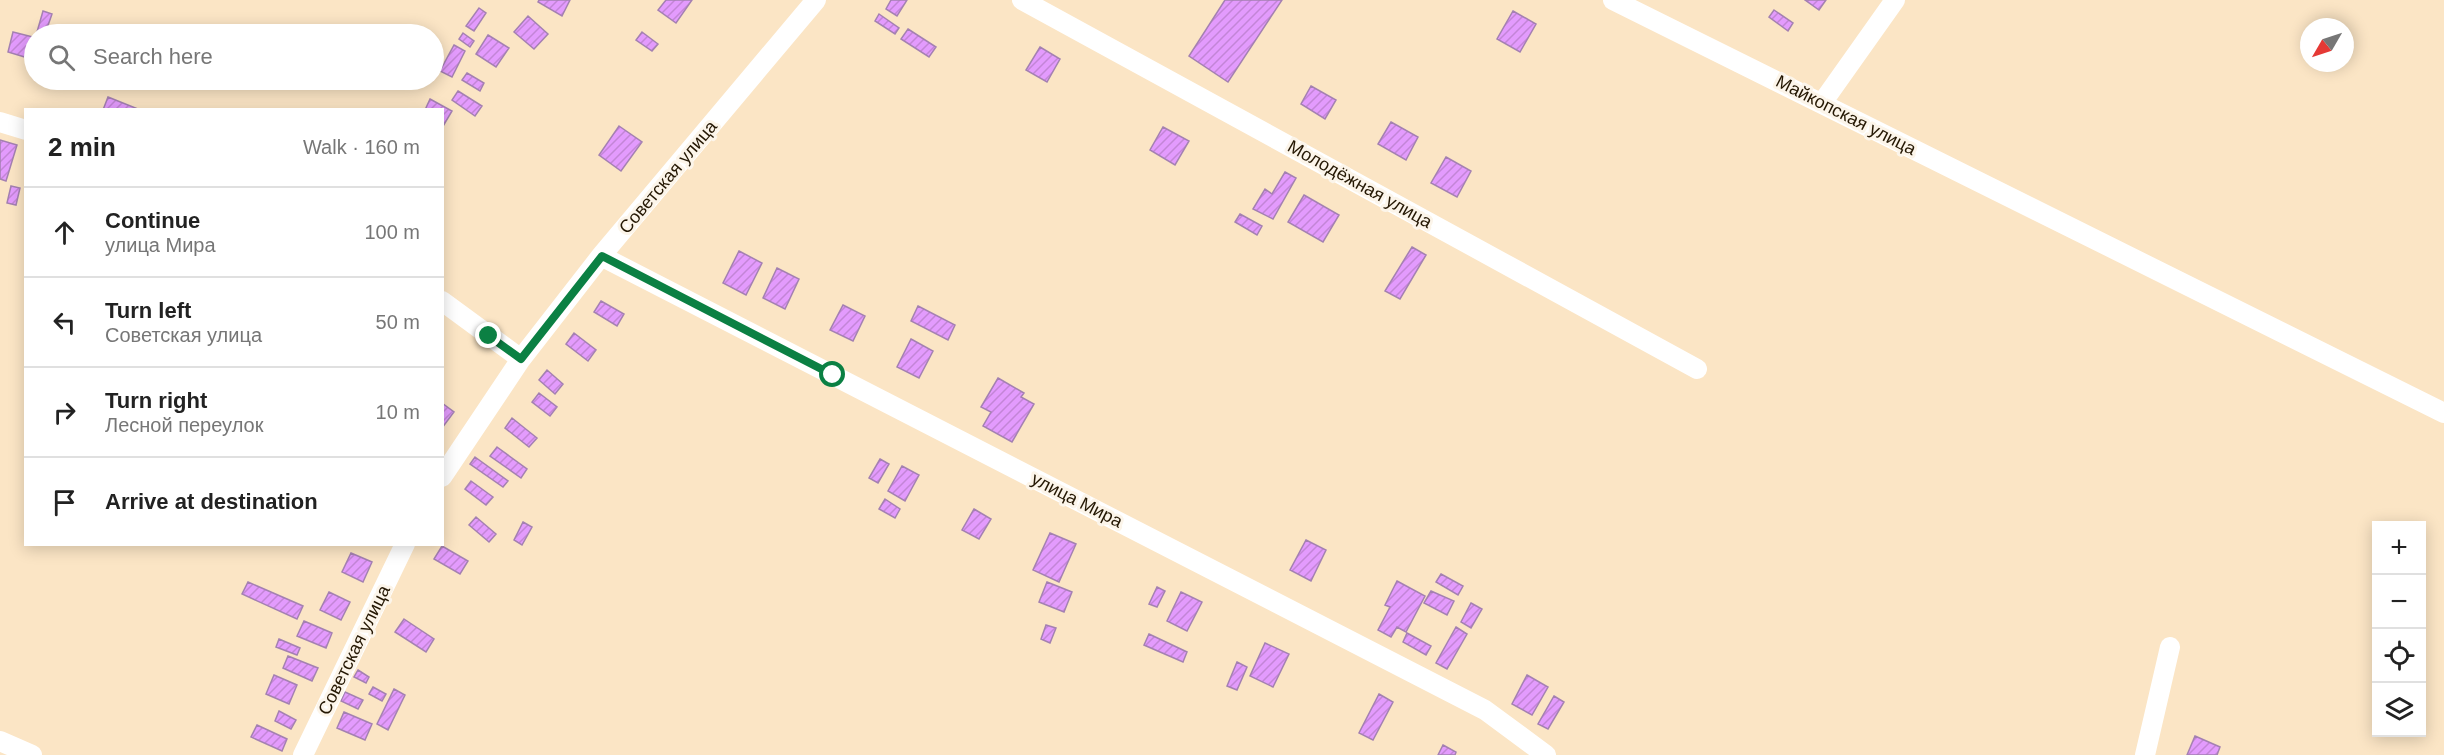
<!DOCTYPE html>
<meta charset="utf-8">
<style>
:root{--surface:#fff;--page:#f6f6f6;--text:#222;--muted:#767676;--line:#e0e0e0}
body{margin:0;font-family:Arial,sans-serif;background:var(--page);color:var(--text)}
.controls{position:absolute;right:18px;bottom:18px;display:grid;overflow:hidden;border-radius:0px;box-shadow:0 3px 15px #0003}
.controls button{width:54px;height:54px;display:grid;place-items:center;padding:0;border:0;border-bottom:2px solid var(--line);background:var(--surface);color:var(--text);font:30px sans-serif}
.compass{position:absolute;left:2300px;top:18px;width:54px;height:54px;border-radius:50%;background:var(--surface);box-shadow:0 3px 15px #0003;rotate:231deg}
.stop{position:absolute;width:18px;height:18px;margin:-14px;border:4px solid #0b8043;border-radius:50%;background:#fff}
.stop.end{background:#0b8043;border-color:#fff;box-shadow:0 2px 6px #0008}
.list{margin:0;padding:0;list-style:none}
h2{display:flex;justify-content:space-between;align-items:center;height:78px;margin:0;padding:0 24px;font-size:26px}
h2 small{font-size:20px;font-weight:400;color:var(--muted)}
.list li{display:grid;grid-template-columns:39px 1fr auto;gap:18px;align-items:center;box-sizing:border-box;height:90px;padding:0 24px;border-top:2px solid var(--line)}
.list b{display:block;font-size:22px;white-space:nowrap}
.list p{margin:0;font-size:20px;white-space:nowrap;color:var(--muted)}
.list em{font-size:20px;font-style:normal;color:var(--muted)}
.icon{flex:none;width:33px;height:33px;fill:none;stroke:currentColor;stroke-width:2;stroke-linecap:round;stroke-linejoin:round}
.map{position:relative;flex:none;width:2444px;height:755px;overflow:hidden}
.search{position:absolute;background:var(--surface);box-shadow:0 3px 15px #0003;left:24px;top:24px;width:420px;height:66px;display:flex;align-items:center;gap:15px;box-sizing:border-box;padding:0 21px;border-radius:33px;color:var(--muted);font-size:22px}
.panel{position:absolute;background:var(--surface);box-shadow:0 3px 15px #0003;left:24px;top:108px;width:420px;height:438px;border-radius:0px}
.map>svg:first-child{display:block}
.building{fill:url(#building-hatch);stroke:#a481b1;stroke-width:1.5}
.lines{fill:none;stroke-linecap:round;stroke-linejoin:round}
.street{stroke:#fff;stroke-width:20}
.route{stroke:#0b8043;stroke-width:8}
.labels{text-anchor:middle;dominant-baseline:central;stroke-width:6;stroke-linejoin:round;paint-order:stroke}
.street-label{font-size:18px;fill:#241703;stroke:#fcf5ea}
</style>
<div class="map">
<svg width="2444" height="755" viewBox="0 0 2444 755">
<defs>
<pattern id="building-hatch" width="6" height="6" patternUnits="userSpaceOnUse" patternTransform="scale(1.5)"><rect width="6" height="6" fill="#e39bfd"/><path d="M-1 1l2-2M0 6l6-6M5 7l2-2" fill="none" stroke="#c385d7"/></pattern>
</defs>
<rect width="100%" height="100%" fill="#fbe5c5"/>
<!-- building -->
<path class="building" d="M539,0H570L562,16L538,2Z
M666,0H692L676,23L658,10Z
M891,0H907L897,16L886,9Z
M1225,0H1282L1228,82L1189,56Z
M1805,0H1826L1819,10Z
M479,8L486,13L474,31L466,26Z
M1774,10L1793,23L1788,31L1769,17Z
M43,11L52,14L45,34L37,32Z
M1513,11L1536,24L1520,52L1497,39Z
M879,14L899,28L895,34L875,21Z
M528,16L548,34L534,49L514,32Z
M908,29L936,47L929,57L901,39Z
M13,32L33,37L28,58L8,52Z
M642,32L658,44L652,51L636,40Z
M463,33L474,41L470,47L459,39Z
M488,35L509,48L496,67L476,54Z
M454,45L465,51L452,77L440,71Z
M1040,47L1060,59L1047,82L1026,70Z
M467,73L484,83L480,91L462,80Z
M1311,86L1336,100L1325,119L1301,104Z
M458,91L482,106L475,116L452,100Z
M108,97L138,109L137,110H103Z
M430,99L452,111L442,128V110H425Z
M1391,122L1418,137L1406,160L1378,144Z
M619,126L642,142L621,171L599,155Z
M1163,127L1189,141L1175,165L1150,150Z
M0,140L17,145L6,181L0,179Z
M1446,157L1471,171L1457,197L1431,183Z
M1285,172L1296,178L1273,219L1253,209L1265,189L1272,194Z
M11,186L20,188L16,205L7,203Z
M1304,195L1339,215L1323,242L1288,222Z
M1240,214L1262,226L1257,235L1235,222Z
M1412,247L1426,255L1400,299L1385,291Z
M739,251L762,263L746,295L723,283Z
M777,268L799,279L785,309L763,298Z
M601,301L624,314L617,326L594,312Z
M843,305L865,316L853,341L830,330Z
M918,306L955,325L948,340L911,321Z
M574,333L596,350L588,361L566,344Z
M911,339L933,351L919,378L897,367Z
M547,370L563,384L555,394L539,380Z
M998,378L1024,393L1021,397L1034,404L1012,442L983,426L991,412L981,407Z
M539,393L557,407L550,416L532,402Z
M442,403L454,412L442,428Z
M512,418L537,438L529,447L505,428Z
M497,447L527,469L521,478L490,456Z
M475,457L508,481L503,487L470,464Z
M880,459L889,464L878,483L869,478Z
M902,466L919,475L905,501L888,491Z
M471,481L493,497L486,505L465,489Z
M885,499L900,509L895,518L879,509Z
M974,509L991,519L979,539L962,530Z
M476,517L496,534L489,542L469,525Z
M523,522L532,527L522,545L514,540Z
M1050,533L1076,544L1059,582L1033,570Z
M1306,540L1326,550L1311,581L1290,570Z
M442,546L468,561L460,574L434,559Z
M351,553L372,562L363,582L342,572Z
M1441,574L1463,586L1458,595L1436,582Z
M1397,581L1425,596L1406,632L1397,627L1391,637L1378,630L1390,607L1385,605Z
M248,582L303,606L297,619L242,594Z
M1047,582L1072,592L1064,612L1039,602Z
M1157,587L1165,591L1157,607L1149,604Z
M1431,591L1454,601L1447,615L1424,603Z
M329,592L350,602L341,620L320,610Z
M1181,592L1202,602L1187,631L1167,621Z
M1471,603L1482,609L1471,628L1461,622Z
M404,619L434,639L426,652L395,632Z
M304,621L332,633L326,648L297,636Z
M1046,625L1056,628L1050,643L1041,639Z
M1456,627L1467,634L1447,669L1436,663Z
M1407,633L1431,646L1426,655L1403,642Z
M1149,634L1187,652L1183,662L1144,645Z
M279,639L300,648L297,655L276,647Z
M1265,643L1289,654L1273,687L1250,676Z
M288,656L318,668L312,681L283,668Z
M1237,662L1247,667L1237,690L1227,686Z
M358,670L369,677L366,683L354,677Z
M274,675L297,685L289,704L266,694Z
M1527,675L1548,687L1532,715L1512,704Z
M373,687L386,694L382,701L369,694Z
M394,689L405,695L388,730L377,724Z
M345,692L363,700L358,709L341,701Z
M1379,694L1393,702L1373,740L1359,733Z
M1554,696L1564,702L1548,729L1538,724Z
M279,711L296,720L291,729L275,721Z
M344,712L372,724L365,740L337,728Z
M257,725L287,739L282,751L251,737Z
M2195,736L2220,747L2217,755H2187Z
M1443,745L1456,752L1455,755H1438Z"/>
<g class="lines">
<!-- street -->
<path class="street" d="M1022,0L1697,369
M1613,0L2444,413
M1822,103L1895,0
M0,122L26,130
M601,256L1485,710L1546,755
M442,301L521,359
M442,477L521,359L601,256L816,0
M0,741L32,755
M303,755L405,544
M2145,755L2170,647"/>
</g>
<g class="lines">
<!-- route -->
<path class="route" d="M489,336L521,359L602,256L833,375"/>
</g>
<g class="labels">
<!-- street labels -->
<g class="street-label">
<text transform="translate(1846 115) rotate(27)">Майкопская улица</text>
<text transform="translate(668 177) rotate(-50)">Советская улица</text>
<text transform="translate(1360 184) rotate(29)">Молодёжная улица</text>
<text transform="translate(1077 500) rotate(27)">улица Мира</text>
<text transform="translate(354 650) rotate(-64)">Советская улица</text>
</g>
</g>
</svg>
<div class="controls">
<button>+</button>
<button>−</button>
<button><svg class="icon" aria-label="locate" viewBox="0 0 24 24"><circle cx="12" cy="12" r="6"/><path d="M12 2v4M12 18v4M2 12h4M18 12h4"/></svg></button>
<button><svg class="icon" aria-label="layers" viewBox="0 0 24 24"><path d="M12 4l9 5-9 5-9-5zM3 14l9 5 9-5"/></svg></button>
</div>
<svg class="compass" viewBox="-18 -18 36 36"><path d="M0-13l5 13h-10z" fill="#e53935"/><path d="M0 13l5-13h-10z" fill="#767676"/></svg>
<div class="stop" style="left:833px;top:375px"></div>
<div class="stop end" style="left:489px;top:336px"></div>
<div class="search"><svg class="icon" aria-label="search" viewBox="0 0 24 24"><circle cx="10" cy="10" r="6"/><path d="M15 15l6 6"/></svg>Search here</div>
<section class="panel">
<h2>2 min<small>Walk · 160 m</small></h2>
<ul class="list">
<li><svg class="icon" aria-label="ahead" viewBox="0 0 24 24"><path d="M12 20V5M6 11l6-6 6 6"/></svg><div><b>Continue</b><p>улица Мира</p></div><em>100 m</em></li>
<li><svg class="icon" aria-label="left" viewBox="0 0 24 24"><path d="M17 20v-9H6M10 6l-5 5 5 5"/></svg><div><b>Turn left</b><p>Советская улица</p></div><em>50 m</em></li>
<li><svg class="icon" aria-label="right" viewBox="0 0 24 24"><path d="M7 20v-9h11M14 6l5 5-5 5"/></svg><div><b>Turn right</b><p>Лесной переулок</p></div><em>10 m</em></li>
<li><svg class="icon" aria-label="arrive" viewBox="0 0 24 24"><path d="M6 21V4h12l-3 4 3 4H6"/></svg><div><b>Arrive at destination</b></div></li>
</ul>
</section>
</div>
